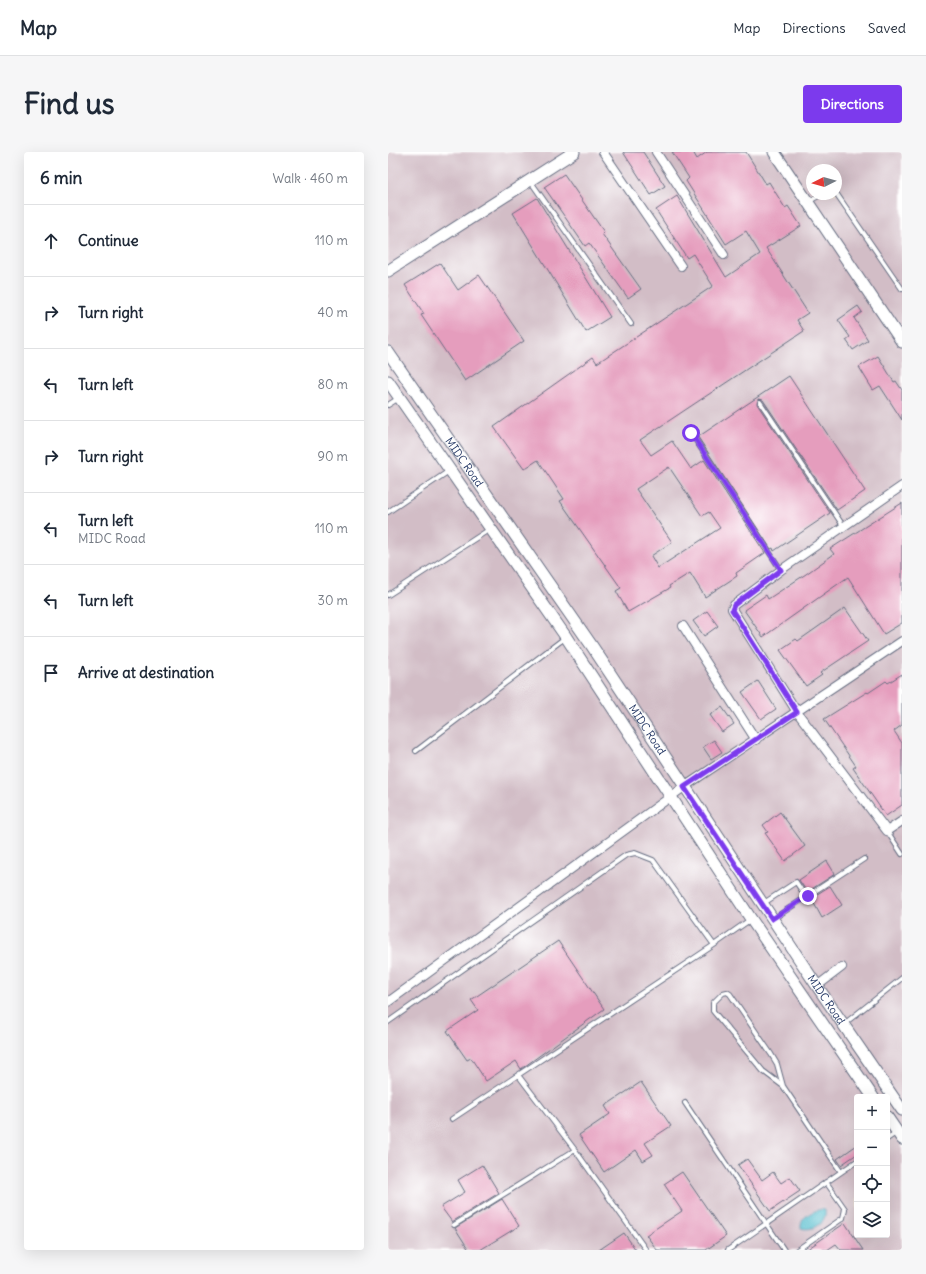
<!DOCTYPE html>
<meta charset="utf-8">
<style>
:root{--surface:#fff;--page:#f6f6f7;--text:#1f2937;--muted:#747a83;--line:#e0e1e3;--accent:#7c3aed}
body{margin:0;font-family:Delius,sans-serif;background:var(--page);color:var(--text)}
.controls{position:absolute;right:12px;bottom:12px;display:grid;overflow:hidden;border-radius:4px;box-shadow:0 4px 16px #0002}
.controls button{width:36px;height:36px;display:grid;place-items:center;padding:0;border:0;border-bottom:1px solid var(--line);background:var(--surface);color:var(--text);font:20px sans-serif}
.compass{position:absolute;left:418px;top:12px;width:36px;height:36px;border-radius:50%;background:var(--surface);box-shadow:0 4px 16px #0002;rotate:265deg}
.stop{position:absolute;width:12px;height:12px;margin:-9px;border:3px solid #7c3aed;border-radius:50%;background:#fff}
.stop.end{background:#7c3aed;border-color:#fff;box-shadow:0 1px 4px #0008}
.list{margin:0;padding:0;list-style:none}
h2{display:flex;justify-content:space-between;align-items:center;height:52px;margin:0;padding:0 16px;font-size:17px}
h2 small{font-size:13px;font-weight:400;color:var(--muted)}
.list li{display:grid;grid-template-columns:26px 1fr auto;gap:12px;align-items:center;box-sizing:border-box;height:72px;padding:0 16px;border-top:1px solid var(--line)}
.list b{display:block;font-size:15px;white-space:nowrap}
.list p{margin:0;font-size:13px;white-space:nowrap;color:var(--muted)}
.list em{font-size:13px;font-style:normal;color:var(--muted)}
.icon{flex:none;width:22px;height:22px;fill:none;stroke:currentColor;stroke-width:2;stroke-linecap:round;stroke-linejoin:round}
.map{position:relative;flex:none;width:514px;height:1098px;overflow:hidden;border-radius:4px}
header{display:flex;align-items:center;gap:24px;box-sizing:border-box;height:56px;padding:0 20px;background:var(--surface);border-bottom:1px solid var(--line)}
header strong{font-size:19px}
nav{display:flex;gap:22px;margin-inline-start:auto;font-size:14px}
.intro{display:flex;align-items:center;justify-content:space-between;box-sizing:border-box;height:96px;padding:0 24px}
h1{margin:0;font-size:28px}
.button{padding:10px 18px;border-radius:4px;background:var(--accent);color:#fff;font-size:14px;font-weight:700}
main{display:flex;gap:24px;padding:0 24px}
aside{flex:1;background:var(--surface);border-radius:4px;box-shadow:0 4px 16px #0002}
.map>svg:first-child{display:block}
.industrial{fill:#d2bdc6;fill-rule:evenodd}
.water{fill:#4ebaca;stroke:#347494}
.building{fill:#e59dbd;fill-rule:evenodd}
.lines{fill:none;stroke-linecap:round;stroke-linejoin:round}
.lane-casing{stroke:#666d81;stroke-width:6}
.street-casing{stroke:#666d81;stroke-width:10}
.secondary-casing{stroke:#666d81;stroke-width:13}
.lane{stroke:#fff;stroke-width:4}
.street{stroke:#fff;stroke-width:8}
.secondary{stroke:#fff;stroke-width:11}
.route{stroke:#7c3aed;stroke-width:5}
.labels{text-anchor:middle;dominant-baseline:central;stroke-width:4;stroke-linejoin:round;paint-order:stroke}
.street-label{font-size:11px;fill:#1b2f5e;stroke:#fff}
</style>
<header>
<strong>Map</strong>
<nav><a>Map</a><a>Directions</a><a>Saved</a></nav>
</header>
<div class="intro"><h1>Find us</h1><a class="button">Directions</a></div>
<main>
<aside>
<h2>6 min<small>Walk · 460 m</small></h2>
<ul class="list">
<li><svg class="icon" aria-label="ahead" viewBox="0 0 24 24"><path d="M12 20V5M6 11l6-6 6 6"/></svg><div><b>Continue</b></div><em>110 m</em></li>
<li><svg class="icon" aria-label="right" viewBox="0 0 24 24"><path d="M7 20v-9h11M14 6l5 5-5 5"/></svg><div><b>Turn right</b></div><em>40 m</em></li>
<li><svg class="icon" aria-label="left" viewBox="0 0 24 24"><path d="M17 20v-9H6M10 6l-5 5 5 5"/></svg><div><b>Turn left</b></div><em>80 m</em></li>
<li><svg class="icon" aria-label="right" viewBox="0 0 24 24"><path d="M7 20v-9h11M14 6l5 5-5 5"/></svg><div><b>Turn right</b></div><em>90 m</em></li>
<li><svg class="icon" aria-label="left" viewBox="0 0 24 24"><path d="M17 20v-9H6M10 6l-5 5 5 5"/></svg><div><b>Turn left</b><p>MIDC Road</p></div><em>110 m</em></li>
<li><svg class="icon" aria-label="left" viewBox="0 0 24 24"><path d="M17 20v-9H6M10 6l-5 5 5 5"/></svg><div><b>Turn left</b></div><em>30 m</em></li>
<li><svg class="icon" aria-label="arrive" viewBox="0 0 24 24"><path d="M6 21V4h12l-3 4 3 4H6"/></svg><div><b>Arrive at destination</b></div></li>
</ul>
</aside>
<div class="map">
<svg width="514" height="1098" viewBox="0 0 514 1098">
<rect width="100%" height="100%" fill="#fff"/>
<filter id="ink" filterUnits="userSpaceOnUse"><feTurbulence type="fractalNoise" baseFrequency=".025" numOctaves="2"/><feDisplacementMap in="SourceGraphic" scale="8" xChannelSelector="R" yChannelSelector="G"/><feConvolveMatrix kernelMatrix="1 2 1 2 8 2 1 2 1" color-interpolation-filters="sRGB"/></filter>
<filter id="wash" filterUnits="userSpaceOnUse"><feTurbulence type="fractalNoise" baseFrequency=".012" numOctaves="4" result="noise"/><feDisplacementMap in="SourceGraphic" scale="16" xChannelSelector="R" yChannelSelector="G"/><feGaussianBlur stdDeviation="0.9" result="paint"/><feColorMatrix in="noise" values="0 0 0 0 0 0 0 0 0 0 0 0 0 0 0 0 0 1.4 0 .05"/><feComposite in="paint" operator="in"/></filter>
<g filter="url(#wash)">
<rect width="100%" height="100%" fill="#f0e1c3"/>
<!-- industrial -->
<path class="industrial" d="M0,0H514V1098H0ZM424,18H448V42H424ZM469,945H499V1083H469Z"/>
<!-- water -->
<path class="water" d="M434,1057L437,1058C440,1070 424,1080 413,1076C412,1065 424,1059 434,1057Z"/>
<g id="blocks">
<!-- building -->
<path class="building" d="M235,0H255L277,34L263,43Z
M284,0H305L309,7L319,0H358L378,32L381,30L397,56L400,54L413,74L378,96L420,161L409,168L416,179L252,288L263,303L284,289L303,317L316,308L377,401L348,421L349,424L317,445L302,421L281,434L282,436L240,460L228,439L233,436L172,349L176,347L150,308L136,317L106,275L205,205L209,211L325,134L305,102L299,106L268,58L289,44L338,125L372,102L358,79L338,92L298,29L301,26ZM281,315L314,364L321,360L332,376L270,416L263,404L284,390L248,337Z
M176,22L216,80L214,82L253,137L240,146L201,91L197,94L156,35Z
M149,46L222,165L198,180L125,61Z
M52,111L70,138L91,123L136,189L77,229L33,163L36,162L17,133Z
M470,154L474,160L466,166L480,188L465,198L458,188L462,185L450,168Z
M490,204L506,230L508,229L514,238V268L492,234L485,238L471,215Z
M401,224L477,339L449,358L375,248L370,247L369,252L442,361L386,399L385,396L383,397L310,285Z
M514,351V471L496,482L460,425L375,485L356,458L378,443L380,447L418,422L446,402L442,397Z
M457,456L480,489L432,521L434,523L418,534L392,498L408,487L410,489Z
M319,459L330,474L316,484L305,469Z
M514,522V573L506,579L514,591V653L498,664L465,616L468,614L436,567L479,540L480,541L498,529L500,531Z
M370,529L388,557L373,567L354,540Z
M334,555L346,572L334,580L322,563Z
M326,588L334,600L323,607L315,595Z
M392,660L417,694L397,709L377,681L380,680L375,673Z
M439,709L447,722L419,740L411,728Z
M442,734L454,753L434,766L423,746Z
M170,789L216,857L133,917L128,909L98,929L83,906L79,908L59,879L90,858L83,848Z
M253,930L283,974L257,991L265,1003L255,1009L248,998L216,1020L191,983L222,962L217,954Z
M469,993V1002L453,1013L449,1007Z
M359,1007L374,1028L385,1020L393,1031L402,1025L412,1039L382,1059L350,1013Z
M94,1013L111,1041L64,1070L53,1055L77,1040L70,1028Z
M294,1020L338,1084L318,1098H269L258,1083L294,1059L276,1032Z
M114,1047L131,1074L92,1098H81L67,1076Z
M457,1071L475,1098H453L448,1092L439,1098H418Z
M236,1081L248,1098H211Z"/>
</g>
</g>
<g filter="url(#ink)">
<use href="#blocks" fill-opacity="0" stroke="#666d81" stroke-width="1"/>
<g class="lines">
<defs>
<path id="lane" d="M143,30L243,172
M448,41L514,137
M420,50L434,42
M372,250L456,375
M0,253L11,246
M303,281L393,418
M0,360L61,319
M0,443L102,377
M28,599L178,485
M499,679L514,702
M418,745L476,707
M376,751L408,730L418,745L385,767
M0,870L238,703L247,701L265,708L326,793L363,767
M456,872L514,826
M130,923L326,793
M395,934L375,919L325,859V851L335,841L339,840L342,842L383,902L389,912L395,934L453,1020
M297,951L396,1098
M64,967L130,923L187,998L258,1098
M499,987L509,980
M66,1073L187,998
M340,1098L469,1009
M409,1098L455,1066L457,1057L438,1030"/>
<path id="street" d="M215,0L293,114
M268,0L336,103
M514,334L393,418L346,453L344,457L409,560L499,679L514,669
M295,474L368,588
M429,834L454,815
M0,850L296,635L514,489"/>
<g id="secondary">
<path d="M386,0L514,190"/>
<path d="M0,119L186,0"/>
<path id="s1" d="M0,200L204,494L429,834L514,958"/>
<path d="M0,229L178,485L363,767L485,945"/>
<path d="M499,965L514,987"/>
</g>
</defs>
<!-- lane casing -->
<use href="#lane" class="lane-casing"/>
<!-- street casing -->
<use href="#street" class="street-casing"/>
<!-- secondary casing -->
<use href="#secondary" class="secondary-casing"/>
<!-- lane -->
<use href="#lane" class="lane"/>
<!-- street -->
<use href="#street" class="street"/>
<!-- secondary -->
<use href="#secondary" class="secondary"/>
</g>
</g>
<g class="lines" filter="url(#ink)">
<!-- route -->
<path class="route" d="M303,281L393,418L346,453L344,458L409,560L296,635L384,767L420,744"/>
</g>
<g class="labels">
<!-- street labels -->
<g class="street-label">
<text stroke="none"><textPath href="#s1" startOffset="134">MIDC Road</textPath></text>
<text stroke="none"><textPath href="#s1" startOffset="458">MIDC Road</textPath></text>
<text stroke="none"><textPath href="#s1" startOffset="782">MIDC Road</textPath></text>
</g>
</g>
</svg>
<div class="controls">
<button>+</button>
<button>−</button>
<button><svg class="icon" aria-label="locate" viewBox="0 0 24 24"><circle cx="12" cy="12" r="6"/><path d="M12 2v4M12 18v4M2 12h4M18 12h4"/></svg></button>
<button><svg class="icon" aria-label="layers" viewBox="0 0 24 24"><path d="M12 4l9 5-9 5-9-5zM3 14l9 5 9-5"/></svg></button>
</div>
<svg class="compass" viewBox="-18 -18 36 36"><path d="M0-13l5 13h-10z" fill="#e53935"/><path d="M0 13l5-13h-10z" fill="#747a83"/></svg>
<div class="stop" style="left:303px;top:281px"></div>
<div class="stop end" style="left:420px;top:744px"></div>
</div>
</main>
